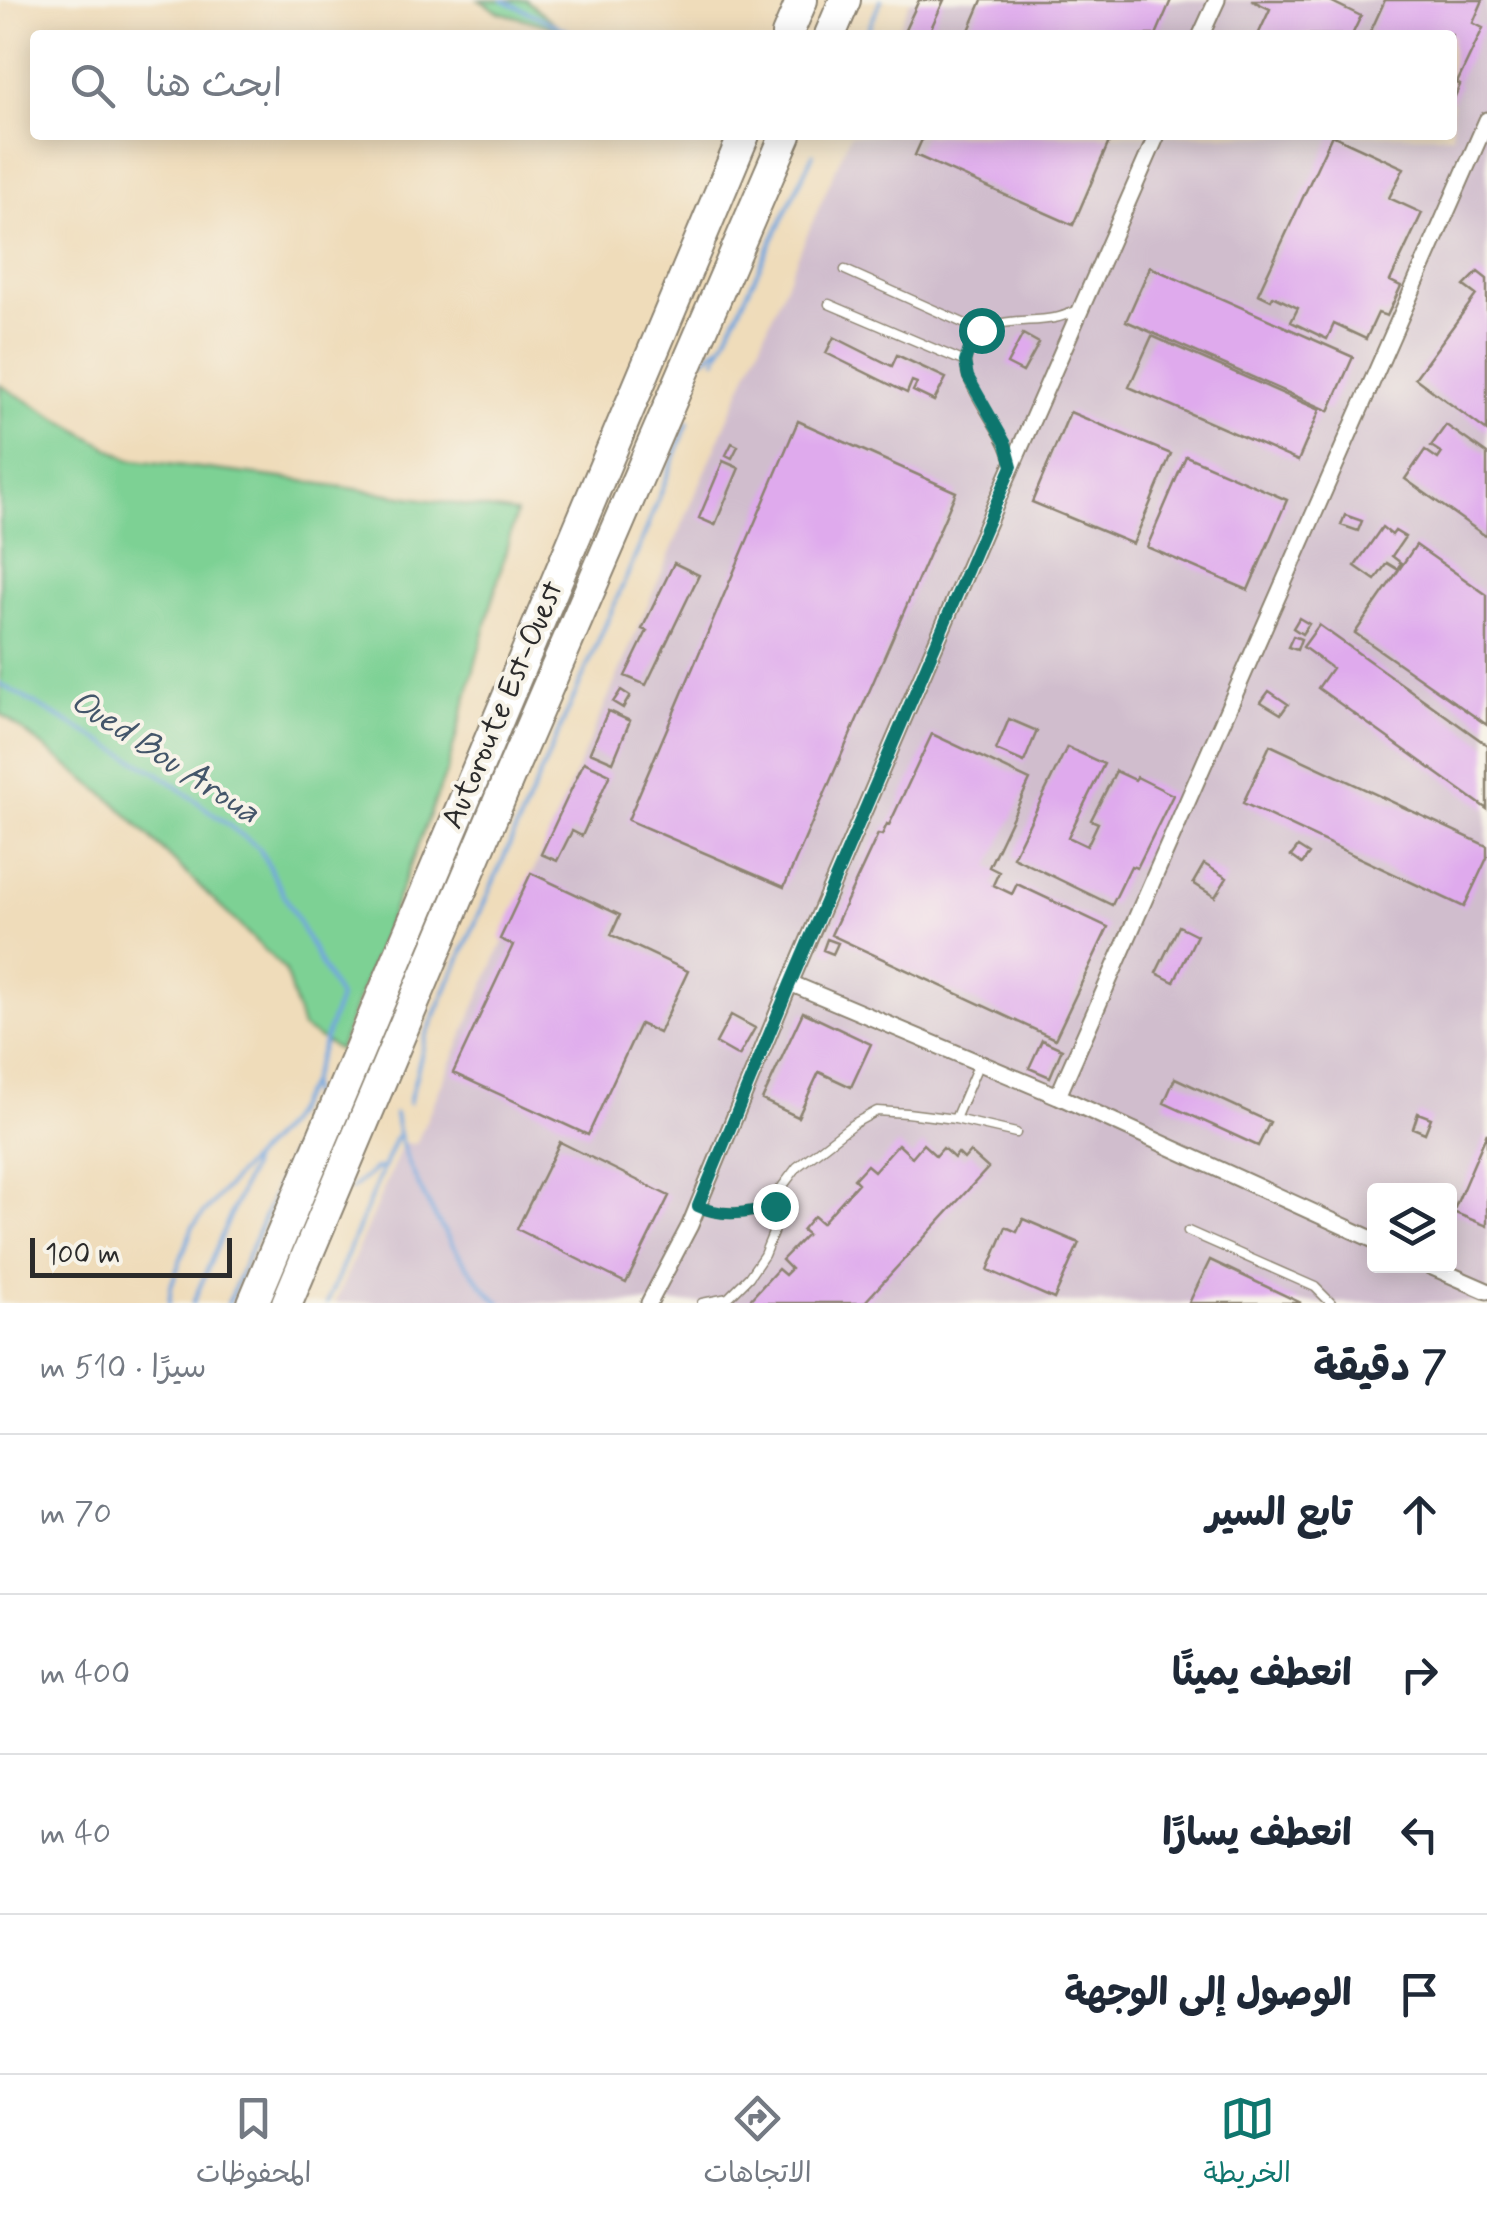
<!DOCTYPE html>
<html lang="ar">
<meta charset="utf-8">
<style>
:root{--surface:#fff;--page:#f2f2f3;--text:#1f2937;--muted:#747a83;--line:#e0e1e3;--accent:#0f766e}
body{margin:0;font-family:Mynerve,"Playpen Sans Arabic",sans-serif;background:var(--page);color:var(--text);direction:rtl}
.controls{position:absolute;right:30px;bottom:30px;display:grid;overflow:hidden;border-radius:10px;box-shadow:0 5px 25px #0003}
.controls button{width:90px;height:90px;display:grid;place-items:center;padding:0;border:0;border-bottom:2px solid var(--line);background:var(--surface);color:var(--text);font:50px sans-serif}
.scale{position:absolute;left:30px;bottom:25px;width:202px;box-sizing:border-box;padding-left:10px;border:5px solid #2b2b2b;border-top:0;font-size:28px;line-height:35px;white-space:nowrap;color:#2b2b2b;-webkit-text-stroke:8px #f7f3e8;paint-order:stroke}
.stop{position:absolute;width:30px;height:30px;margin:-22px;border:8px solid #0f766e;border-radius:50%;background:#fff}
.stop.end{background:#0f766e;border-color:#fff;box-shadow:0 2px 10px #0008}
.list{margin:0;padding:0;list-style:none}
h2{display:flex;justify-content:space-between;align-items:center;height:130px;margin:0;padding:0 40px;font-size:42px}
h2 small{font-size:32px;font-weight:400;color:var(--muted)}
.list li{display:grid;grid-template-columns:65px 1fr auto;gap:30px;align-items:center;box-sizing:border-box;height:160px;padding:0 40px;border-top:2px solid var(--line)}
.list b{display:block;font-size:38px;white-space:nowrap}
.list em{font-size:32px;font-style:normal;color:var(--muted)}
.icon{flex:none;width:55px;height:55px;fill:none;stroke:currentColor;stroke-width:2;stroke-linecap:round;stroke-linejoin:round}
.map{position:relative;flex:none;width:1487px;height:1303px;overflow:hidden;direction:ltr}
.search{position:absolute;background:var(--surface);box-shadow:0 5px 25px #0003;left:30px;right:30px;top:30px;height:110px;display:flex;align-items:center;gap:25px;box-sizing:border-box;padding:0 35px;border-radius:10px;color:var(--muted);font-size:38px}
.sheet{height:770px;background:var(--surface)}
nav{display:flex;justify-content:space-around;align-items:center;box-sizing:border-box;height:140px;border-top:2px solid var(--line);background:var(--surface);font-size:28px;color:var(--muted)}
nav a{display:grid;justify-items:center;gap:5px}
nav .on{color:var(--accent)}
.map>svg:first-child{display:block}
.industrial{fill:#d0bdcd;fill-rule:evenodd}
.green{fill:#7dd194;stroke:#547e60;stroke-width:2.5}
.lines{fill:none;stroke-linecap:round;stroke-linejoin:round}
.stream{stroke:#72a6de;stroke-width:4}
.building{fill:#dfaaed}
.lane-casing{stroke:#8d8472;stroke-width:11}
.street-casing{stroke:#8d8472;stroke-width:19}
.highway-casing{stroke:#8d8472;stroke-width:34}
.lane{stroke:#fff;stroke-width:8}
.street{stroke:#fff;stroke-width:15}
.highway{stroke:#fff;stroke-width:30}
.route{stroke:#0f766e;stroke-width:12}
.labels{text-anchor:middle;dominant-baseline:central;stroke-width:8;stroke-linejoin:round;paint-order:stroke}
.street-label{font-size:32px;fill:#2b2b2b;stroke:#f7f3e8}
.water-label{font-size:35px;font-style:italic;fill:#44566a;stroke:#f7f3e8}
</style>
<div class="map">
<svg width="1487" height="1303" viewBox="0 0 1487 1303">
<rect width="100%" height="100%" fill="#f7f3e8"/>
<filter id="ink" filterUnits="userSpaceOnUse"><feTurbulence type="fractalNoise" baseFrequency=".01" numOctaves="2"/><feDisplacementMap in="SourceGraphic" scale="20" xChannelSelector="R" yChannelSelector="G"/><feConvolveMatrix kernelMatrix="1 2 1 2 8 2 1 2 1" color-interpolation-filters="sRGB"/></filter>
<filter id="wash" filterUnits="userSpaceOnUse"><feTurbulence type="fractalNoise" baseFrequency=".0048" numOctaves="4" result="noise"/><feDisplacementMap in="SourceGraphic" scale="40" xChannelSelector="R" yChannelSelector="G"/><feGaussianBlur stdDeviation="2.25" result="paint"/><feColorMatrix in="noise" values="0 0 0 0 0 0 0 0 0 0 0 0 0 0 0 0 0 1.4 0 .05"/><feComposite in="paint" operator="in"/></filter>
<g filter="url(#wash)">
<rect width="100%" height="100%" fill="#efdcba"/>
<!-- industrial -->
<path class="industrial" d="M911,0H1487V1303H335L403,1143L416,1144L850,135H1452V35H895ZM1374,1190H1450V1266H1374Z"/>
<!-- green -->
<path class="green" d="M479,0H526L563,30L499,12Z
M0,385L128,459L289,479L516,513L447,770L339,1050L302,1028L285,970L114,802L0,713Z"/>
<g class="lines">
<!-- stream -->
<path class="stream" d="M503,0L576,35
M866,35L881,0
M704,359L720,346
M716,359L813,154
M0,684L161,775L259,848L339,998L310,1083L286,1124L245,1166L193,1226L171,1286L169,1303
M409,1103L426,1036L643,539L688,422
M395,1114C401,1168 459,1267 500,1303
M351,1189L375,1169L384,1168
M193,1303L250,1169L251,1160
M228,1303L312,1104L310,1085
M327,1303L396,1137"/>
</g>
<g id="blocks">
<!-- building -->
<path class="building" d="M919,0H944L928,35H915L905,30Z
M982,0H1171L1156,35H967Z
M1251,0H1328L1361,16L1352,35H1258L1270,9Z
M1385,0H1483L1473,23L1483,28L1457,83L1460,85L1452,103V35H1369Z
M924,135H1112L1073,225L915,155Z
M1332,135L1404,168L1389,198L1422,213L1390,281L1401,286L1387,316L1378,313L1366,339L1334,324L1327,339L1291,322L1298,308L1273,296L1271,300L1258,294Z
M1150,267L1353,357L1329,411L1126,321Z
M1478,272L1487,279V431L1415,378L1476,295L1464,286Z
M1023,334L1039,343L1023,372L1007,364Z
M1152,336L1320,410L1298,461L1129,387Z
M834,337L892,366L897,355L946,378L934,401L913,391L917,383L912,381L907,393L826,353Z
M1070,412L1171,454L1133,544L1032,502Z
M798,421L956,492L784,887L628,820Z
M1446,425L1487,454V537L1405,479L1425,450L1438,459L1442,453L1431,446Z
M732,443L738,446L732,458L726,455Z
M1186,456L1287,500L1248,590L1147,547Z
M723,461L739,468L715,525L699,518Z
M1345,515L1362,521L1358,531L1341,525Z
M1382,527L1392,535L1395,531L1405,537L1392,556L1401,563L1397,569L1387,563L1375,580L1355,566Z
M1416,545L1487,595V725L1355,633Z
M674,563L699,575L646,685L625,676L647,631L642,629Z
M1299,618L1309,624L1302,634L1293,628Z
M1319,625L1487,745V809L1318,688L1332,668L1303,647Z
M1293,636L1301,639L1297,650L1288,647Z
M621,690L630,696L623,708L613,702Z
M1269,691L1288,704L1281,714L1261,702Z
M608,711L630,721L613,762L590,752Z
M1009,719L1037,731L1024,762L996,750Z
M932,734L1030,780L989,867L999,872L993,885L1012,894L1017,884L1108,927L1055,1039L831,935L878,834L882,835L887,824L889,825Z
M1270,745L1487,846V858L1464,907L1243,803Z
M1067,747L1104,764L1068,837L1087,846L1098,823L1091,820L1116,771L1135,780L1137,777L1173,795L1137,868L1131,866L1112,905L1013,857Z
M584,762L610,774L582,836L572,831L557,861L541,854Z
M1298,847L1309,854L1302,864L1291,856Z
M1204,864L1227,878L1215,897L1193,883Z
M531,873L620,915L611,935L688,971L659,1033L640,1024L588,1135L453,1073L513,945L500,939Z
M1179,926L1197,935L1174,982L1156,973Z
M827,939L838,943L833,954L823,950Z
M803,1012L871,1044L851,1087L819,1072L798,1117L762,1100Z
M731,1015L755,1028L739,1056L716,1043Z
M1042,1040L1062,1049L1050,1077L1029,1068Z
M1175,1078L1270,1122L1258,1146L1164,1103Z
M1418,1113L1431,1118L1425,1133L1413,1128Z
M1487,1133V1226L1453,1212Z
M560,1142L669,1196L626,1283L517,1229Z
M898,1144L912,1157L923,1144L936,1156L943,1148L954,1158L958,1153L964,1159L970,1152L988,1168L864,1303H747L778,1269L785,1275L791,1269L782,1260L807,1234L802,1230L814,1216L822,1223L858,1183L854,1179L867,1165L874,1171Z
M1023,1219L1079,1243L1054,1299L988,1270L1006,1227L1017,1232Z
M1210,1260L1301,1303H1189Z"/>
</g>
</g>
<g filter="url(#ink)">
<use href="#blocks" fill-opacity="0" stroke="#8d8472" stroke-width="2.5"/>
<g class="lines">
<defs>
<path id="lane" d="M845,270L981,331
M829,304L965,362
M1011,463C1002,431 980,408 968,378C961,359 972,333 991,326C1011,319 1034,322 1054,318C1062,317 1069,313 1077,311
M955,1119L979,1063
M697,1206C723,1218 748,1213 775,1206
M1188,1231L1315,1287L1331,1303
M702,1303L728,1298L749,1277L764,1255L773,1233L775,1206L779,1191L797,1167L853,1124L877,1111L907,1113L955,1119L1016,1133"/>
<path id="street" d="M1201,35L1217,0
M1157,135L1006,480L790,983L1058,1096L1374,1240
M1058,1096L1487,120
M1430,1266L1487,1291
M649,1303L690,1225L790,983"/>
<path id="highway" d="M787,35L802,0
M830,35L845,0
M253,1303L744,135
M287,1303L509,777L786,135"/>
</defs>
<!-- lane casing -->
<use href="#lane" class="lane-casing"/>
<!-- street casing -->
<use href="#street" class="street-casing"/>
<!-- highway casing -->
<use href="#highway" class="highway-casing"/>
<!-- lane -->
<use href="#lane" class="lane"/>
<!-- street -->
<use href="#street" class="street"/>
<!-- highway -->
<use href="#highway" class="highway"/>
</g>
</g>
<g class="lines" filter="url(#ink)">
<!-- route -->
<path class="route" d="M775,1206C748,1213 723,1218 698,1206L790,984L1012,466L1006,444L968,377L965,362L970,346L981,330"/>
</g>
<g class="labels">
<!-- street labels -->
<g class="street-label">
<text transform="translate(503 705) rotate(-67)">Autoroute Est-Ouest</text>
</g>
<!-- water labels -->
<g class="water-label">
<text transform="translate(165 757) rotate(33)">Oued Bou Aroua</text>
</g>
</g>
</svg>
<div class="controls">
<button><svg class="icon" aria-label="layers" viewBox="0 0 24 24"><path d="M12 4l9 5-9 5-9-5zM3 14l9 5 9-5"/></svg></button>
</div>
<div class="scale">100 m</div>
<div class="stop" style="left:981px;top:330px"></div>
<div class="stop end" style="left:775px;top:1206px"></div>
<div class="search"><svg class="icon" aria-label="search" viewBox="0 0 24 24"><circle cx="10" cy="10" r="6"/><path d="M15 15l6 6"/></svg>ابحث هنا</div>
</div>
<section class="sheet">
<h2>7 دقيقة<small>سيرًا · 510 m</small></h2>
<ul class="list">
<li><svg class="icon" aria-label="ahead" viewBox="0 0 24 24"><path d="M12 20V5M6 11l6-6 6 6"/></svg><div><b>تابع السير</b></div><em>70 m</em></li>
<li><svg class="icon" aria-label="right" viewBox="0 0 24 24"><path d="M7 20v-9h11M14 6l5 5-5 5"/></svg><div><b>انعطف يمينًا</b></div><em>400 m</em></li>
<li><svg class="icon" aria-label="left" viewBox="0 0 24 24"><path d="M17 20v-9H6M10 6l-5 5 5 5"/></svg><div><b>انعطف يسارًا</b></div><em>40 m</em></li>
<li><svg class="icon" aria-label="arrive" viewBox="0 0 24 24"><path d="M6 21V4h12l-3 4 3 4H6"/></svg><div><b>الوصول إلى الوجهة</b></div></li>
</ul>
</section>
<nav>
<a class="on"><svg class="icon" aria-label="map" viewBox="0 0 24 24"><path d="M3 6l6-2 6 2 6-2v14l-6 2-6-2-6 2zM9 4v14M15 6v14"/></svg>الخريطة</a>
<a><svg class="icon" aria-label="directions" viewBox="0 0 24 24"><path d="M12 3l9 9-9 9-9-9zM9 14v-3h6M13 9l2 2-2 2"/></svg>الاتجاهات</a>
<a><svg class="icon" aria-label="saved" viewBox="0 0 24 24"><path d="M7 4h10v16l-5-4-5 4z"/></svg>المحفوظات</a>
</nav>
